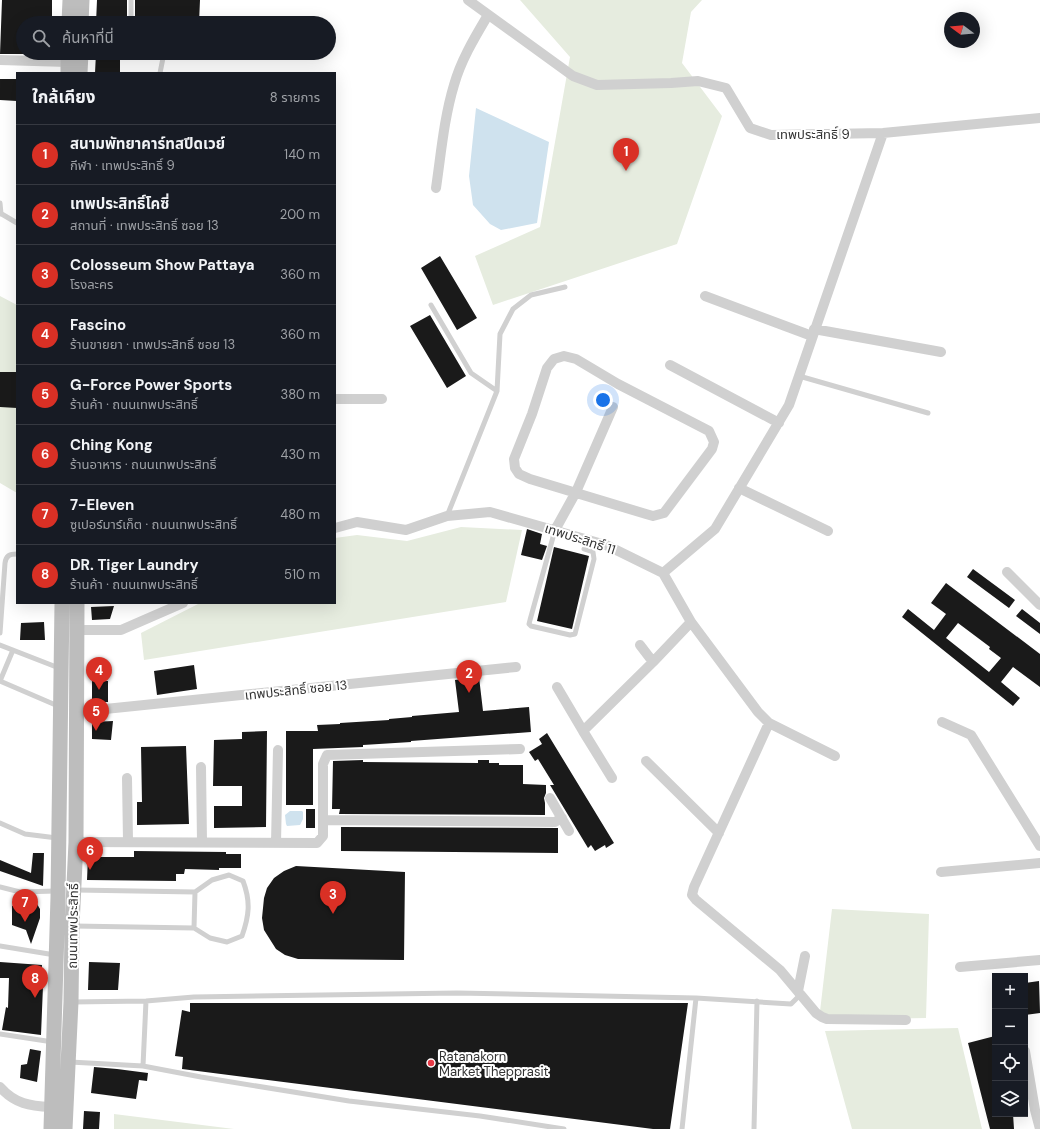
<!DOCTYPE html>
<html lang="th">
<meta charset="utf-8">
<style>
:root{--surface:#171b24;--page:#20242c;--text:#f1f3f6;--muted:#9ea1a6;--line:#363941;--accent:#d93025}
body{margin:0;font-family:"DM Sans","Noto Sans Thai",sans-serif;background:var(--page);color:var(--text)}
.controls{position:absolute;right:12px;bottom:12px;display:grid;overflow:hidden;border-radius:0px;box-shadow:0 4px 16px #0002}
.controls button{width:36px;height:36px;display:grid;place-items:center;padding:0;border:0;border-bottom:1px solid var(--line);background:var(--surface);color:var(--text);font:20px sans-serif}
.compass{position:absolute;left:944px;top:12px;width:36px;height:36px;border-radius:50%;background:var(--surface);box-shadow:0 4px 16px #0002;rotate:286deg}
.you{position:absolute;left:603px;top:400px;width:14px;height:14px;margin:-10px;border:3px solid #fff;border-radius:50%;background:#1a73e8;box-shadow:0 0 0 6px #1a73e833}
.badge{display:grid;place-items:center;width:26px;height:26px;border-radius:50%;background:var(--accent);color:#fff;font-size:13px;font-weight:700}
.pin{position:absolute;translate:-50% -33px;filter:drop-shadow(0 1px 2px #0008)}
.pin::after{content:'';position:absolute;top:21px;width:14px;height:12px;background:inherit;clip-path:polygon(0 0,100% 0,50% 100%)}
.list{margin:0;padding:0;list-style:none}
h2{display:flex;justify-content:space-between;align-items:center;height:52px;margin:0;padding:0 16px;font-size:17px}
h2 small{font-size:13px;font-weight:400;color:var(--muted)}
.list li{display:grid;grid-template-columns:26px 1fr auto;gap:12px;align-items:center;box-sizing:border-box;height:60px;padding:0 16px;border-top:1px solid var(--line)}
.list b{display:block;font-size:15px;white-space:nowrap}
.list p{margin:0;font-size:13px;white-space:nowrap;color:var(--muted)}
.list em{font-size:13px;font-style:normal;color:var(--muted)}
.icon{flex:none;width:22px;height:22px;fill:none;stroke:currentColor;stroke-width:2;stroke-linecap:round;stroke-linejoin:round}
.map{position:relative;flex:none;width:1040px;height:1129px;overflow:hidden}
.search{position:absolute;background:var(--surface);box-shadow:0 4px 16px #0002;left:16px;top:16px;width:320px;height:44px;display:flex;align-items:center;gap:10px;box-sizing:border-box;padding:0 14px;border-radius:22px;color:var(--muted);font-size:15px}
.panel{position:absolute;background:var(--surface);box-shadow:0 4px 16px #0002;left:16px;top:72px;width:320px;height:532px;border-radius:0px}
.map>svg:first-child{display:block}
.green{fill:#e6ecdf}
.water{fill:#cfe2ee}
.building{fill:#1a1a1a;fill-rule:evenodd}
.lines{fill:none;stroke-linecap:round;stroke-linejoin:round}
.service{stroke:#d0d0d0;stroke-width:5}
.minor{stroke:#d0d0d0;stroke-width:10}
.secondary{stroke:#bdbdbd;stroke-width:15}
.poi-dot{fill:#e63946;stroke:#fff;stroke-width:1.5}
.labels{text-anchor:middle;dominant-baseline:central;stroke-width:4;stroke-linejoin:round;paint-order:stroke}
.street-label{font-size:13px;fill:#333;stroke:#fff}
.poi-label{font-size:13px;fill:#333;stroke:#fff;text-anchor:start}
</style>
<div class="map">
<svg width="1040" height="1129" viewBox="0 0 1040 1129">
<rect width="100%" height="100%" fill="#fff"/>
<!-- green -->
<path class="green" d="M520,0H702L691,12L682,63L722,116L677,244L493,305L475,256L540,227L570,57Z
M0,296L17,305V493L0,483Z
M461,527L522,530L506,602L144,660L141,633L200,603H335V538L357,535L407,541Z
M832,909L929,914L926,1018L819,1020Z
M958,1028L982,1129H852L825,1031Z
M114,1114L234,1129H114Z"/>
<!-- water -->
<path class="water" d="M476,108L549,142L537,223L501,230L490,224L473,205L469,176Z
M290,811H302L303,812V819L300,825L287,826L286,824L285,815Z"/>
<!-- building -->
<path class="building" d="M2,0H52V23H23V54H0Z
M97,0H127V23H96Z
M135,0H200L199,23H135Z
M96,53H120V73H95Z
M0,79H17V101L0,100Z
M440,256L477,318L457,330L421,268Z
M430,315L466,376L447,388L410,326Z
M0,372H17V408L0,407Z
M527,529L542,534L540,544L547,546L542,560L521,555Z
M554,547L589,556L572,629L537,621Z
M973,569L1015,600L1009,608L967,577Z
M946,583L1040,654V687L1013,667L1001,682L1020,698L1013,706L902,617L908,609L934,630L946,614L931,603ZM958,623L990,647L989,649L1001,658L989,672L946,638Z
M114,606L110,619L92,620L91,607Z
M1022,609L1040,623V634L1016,616Z
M44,622L45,640H20L21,623Z
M194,665L197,689L157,695L154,671Z
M479,677L483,711L529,707L531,732L411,741V742L363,745V747L313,749V805H286V731H318L317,725L340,724V723L389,720V719L412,717V716L459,712L455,680Z
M92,681H108V702H92Z
M113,721L111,740L92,739V722Z
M267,731L266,827L214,828V806H242V786H213L214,740L242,739V732Z
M547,733L614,843L606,848L605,845L595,851L591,845L588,848L550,785H554L538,759L535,761L529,752L542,744L539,739Z
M186,746L189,824L137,825V802H142L141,747Z
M363,760V762L478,763V760H489V763H499V765H523V784L546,785V793L544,798L545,803V815L339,814L340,809H332L333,761Z
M306,809H315V828H306Z
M341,827L558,828V853L341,851Z
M134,851L226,852V854H241V868H219V870L185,869L184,874H176V881L87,880L88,857H134Z
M33,853H44L43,886L0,871V860L31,873Z
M296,866L405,872L404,960L298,959L285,955L276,949L264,930L262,918L264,898L267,888L274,878L284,871Z
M17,899L32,900L37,904L40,909V918L31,944L26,930L12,925V906L17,904Z
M0,962L42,965L40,986H43L41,1035L2,1030L6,1007L8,1008L9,978H0Z
M89,962L120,963L118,990H88Z
M1039,981L1040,1013L1025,1015V983Z
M190,1003H688L670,1129H653L182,1069L183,1057L175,1056L182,1010L190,1012Z
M995,1036V1114H1013L1014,1129H990L968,1043Z
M30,1049L41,1051L37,1082L20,1078L21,1065L27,1064Z
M94,1067L117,1069L148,1073L147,1081L139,1080L136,1099L91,1093Z
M84,1111L100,1112L99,1129H83Z"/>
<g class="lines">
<!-- service -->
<path class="service" d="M131,23V0
M160,73L163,58
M0,203L1,214
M0,213L17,223
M431,305L471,373L497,391
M799,376L928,413
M447,516L497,391L500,334L513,309L531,295L565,287
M555,530L530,620L529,624L531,626L570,635L575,634L594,559L593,552L584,549
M0,633L5,563C6,556 9,554 17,554
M0,645L59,668
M0,681L58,706
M0,681L13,650
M0,823L25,834L57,838
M0,887L20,892L56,891
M74,926L194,928L210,938L227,942L242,936C249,916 251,902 243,881L229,875L212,880L195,892L76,890
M194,928L195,892
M0,946L55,955
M72,1002L146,1001L194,997L457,993L696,998
M0,1034L53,1042
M70,1062L143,1066L201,1077L349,1101L480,1116L564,1129
M143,1066L146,1001
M682,1129L696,998L791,1004L801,994
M754,1129L757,1001"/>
<!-- minor -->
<path class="minor" d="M468,0L573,76L597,85L671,83L698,81L726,88L750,128L771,135L883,133L1040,118
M0,60L68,62
M436,188C441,154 444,118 454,85C461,60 475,37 488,15
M705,296L812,336
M814,329L941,352
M564,356L576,359L618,384L709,431L714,442L712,449L664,513L653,516L646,514L530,479L519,474L515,468L514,459L532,414L547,368L554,359Z
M670,365L779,423
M335,399H382
M739,488L828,531
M335,528L357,522L406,530L447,516L490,512L606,545L663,573L691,622L758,712L769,723L835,756
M555,530L576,492L613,407
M1007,572L1040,605
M663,573L715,529L789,405L883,133
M76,630H121L183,603
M640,645L653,662
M557,687L583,731L653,662L691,622
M76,712L516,667
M942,722L971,735L1040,846
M769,723L694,887L692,895L696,900L780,970L816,1013L822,1017L827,1019L906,1020
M583,731L612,778
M646,761L719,833
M201,767L202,842
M127,778L128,841
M550,798L569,831
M323,820L555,822L562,818
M76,842L317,843L323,836V764L327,755L520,749
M276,843L278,750
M941,872L1040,863
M960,967L1040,960
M798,991L805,956
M1025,1051L1035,1110L1040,1129
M0,1087C15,1104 30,1106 51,1107"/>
<!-- secondary -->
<path class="secondary" d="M69,23L70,0
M81,23L82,0
M68,73V53
M80,73L81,53
M51,1129L58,897L62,603
M65,1129L71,1002L72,926L76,842L77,603"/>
</g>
<!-- markers -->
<circle class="poi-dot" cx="431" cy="1063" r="4"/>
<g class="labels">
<!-- street labels -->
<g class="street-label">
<text x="813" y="134">เทพประสิทธิ์ 9</text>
<text transform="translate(580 539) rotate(18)">เทพประสิทธิ์ 11</text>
<text transform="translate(296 690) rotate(-6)">เทพประสิทธิ์ ซอย 13</text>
<text transform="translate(73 926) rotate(-89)">ถนนเทพประสิทธิ์</text>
</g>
<!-- poi labels -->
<g class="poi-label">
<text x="439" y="1056">Ratanakorn<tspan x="439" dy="15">Market Thepprasit</tspan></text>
</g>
</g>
</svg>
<div class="controls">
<button>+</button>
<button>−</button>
<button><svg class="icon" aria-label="locate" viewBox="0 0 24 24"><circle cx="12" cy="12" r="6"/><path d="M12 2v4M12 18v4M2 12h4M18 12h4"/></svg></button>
<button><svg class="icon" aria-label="layers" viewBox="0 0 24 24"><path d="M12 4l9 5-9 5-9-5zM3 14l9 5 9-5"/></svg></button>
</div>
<svg class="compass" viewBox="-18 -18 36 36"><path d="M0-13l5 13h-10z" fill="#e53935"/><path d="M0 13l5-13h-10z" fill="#9ea1a6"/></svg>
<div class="you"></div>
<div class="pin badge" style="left:626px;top:171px">1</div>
<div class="pin badge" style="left:469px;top:693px">2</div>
<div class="pin badge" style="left:333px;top:914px">3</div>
<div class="pin badge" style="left:99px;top:690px">4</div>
<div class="pin badge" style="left:96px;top:731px">5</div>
<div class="pin badge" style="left:90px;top:870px">6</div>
<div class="pin badge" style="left:25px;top:922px">7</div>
<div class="pin badge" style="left:35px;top:998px">8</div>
<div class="search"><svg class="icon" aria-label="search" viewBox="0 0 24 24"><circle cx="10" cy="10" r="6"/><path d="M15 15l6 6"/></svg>ค้นหาที่นี่</div>
<section class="panel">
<h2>ใกล้เคียง<small>8 รายการ</small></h2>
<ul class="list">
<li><span class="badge">1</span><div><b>สนามพัทยาคาร์ทสปีดเวย์</b><p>กีฬา · เทพประสิทธิ์ 9</p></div><em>140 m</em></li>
<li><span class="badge">2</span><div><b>เทพประสิทธิ์โคซี่</b><p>สถานที่ · เทพประสิทธิ์ ซอย 13</p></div><em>200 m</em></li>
<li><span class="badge">3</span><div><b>Colosseum Show Pattaya</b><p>โรงละคร</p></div><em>360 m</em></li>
<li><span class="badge">4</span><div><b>Fascino</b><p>ร้านขายยา · เทพประสิทธิ์ ซอย 13</p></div><em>360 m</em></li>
<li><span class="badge">5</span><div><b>G-Force Power Sports</b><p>ร้านค้า · ถนนเทพประสิทธิ์</p></div><em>380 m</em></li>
<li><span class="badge">6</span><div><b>Ching Kong</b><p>ร้านอาหาร · ถนนเทพประสิทธิ์</p></div><em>430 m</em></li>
<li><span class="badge">7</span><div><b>7-Eleven</b><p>ซูเปอร์มาร์เก็ต · ถนนเทพประสิทธิ์</p></div><em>480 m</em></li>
<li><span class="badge">8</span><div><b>DR. Tiger Laundry</b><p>ร้านค้า · ถนนเทพประสิทธิ์</p></div><em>510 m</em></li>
</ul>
</section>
</div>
